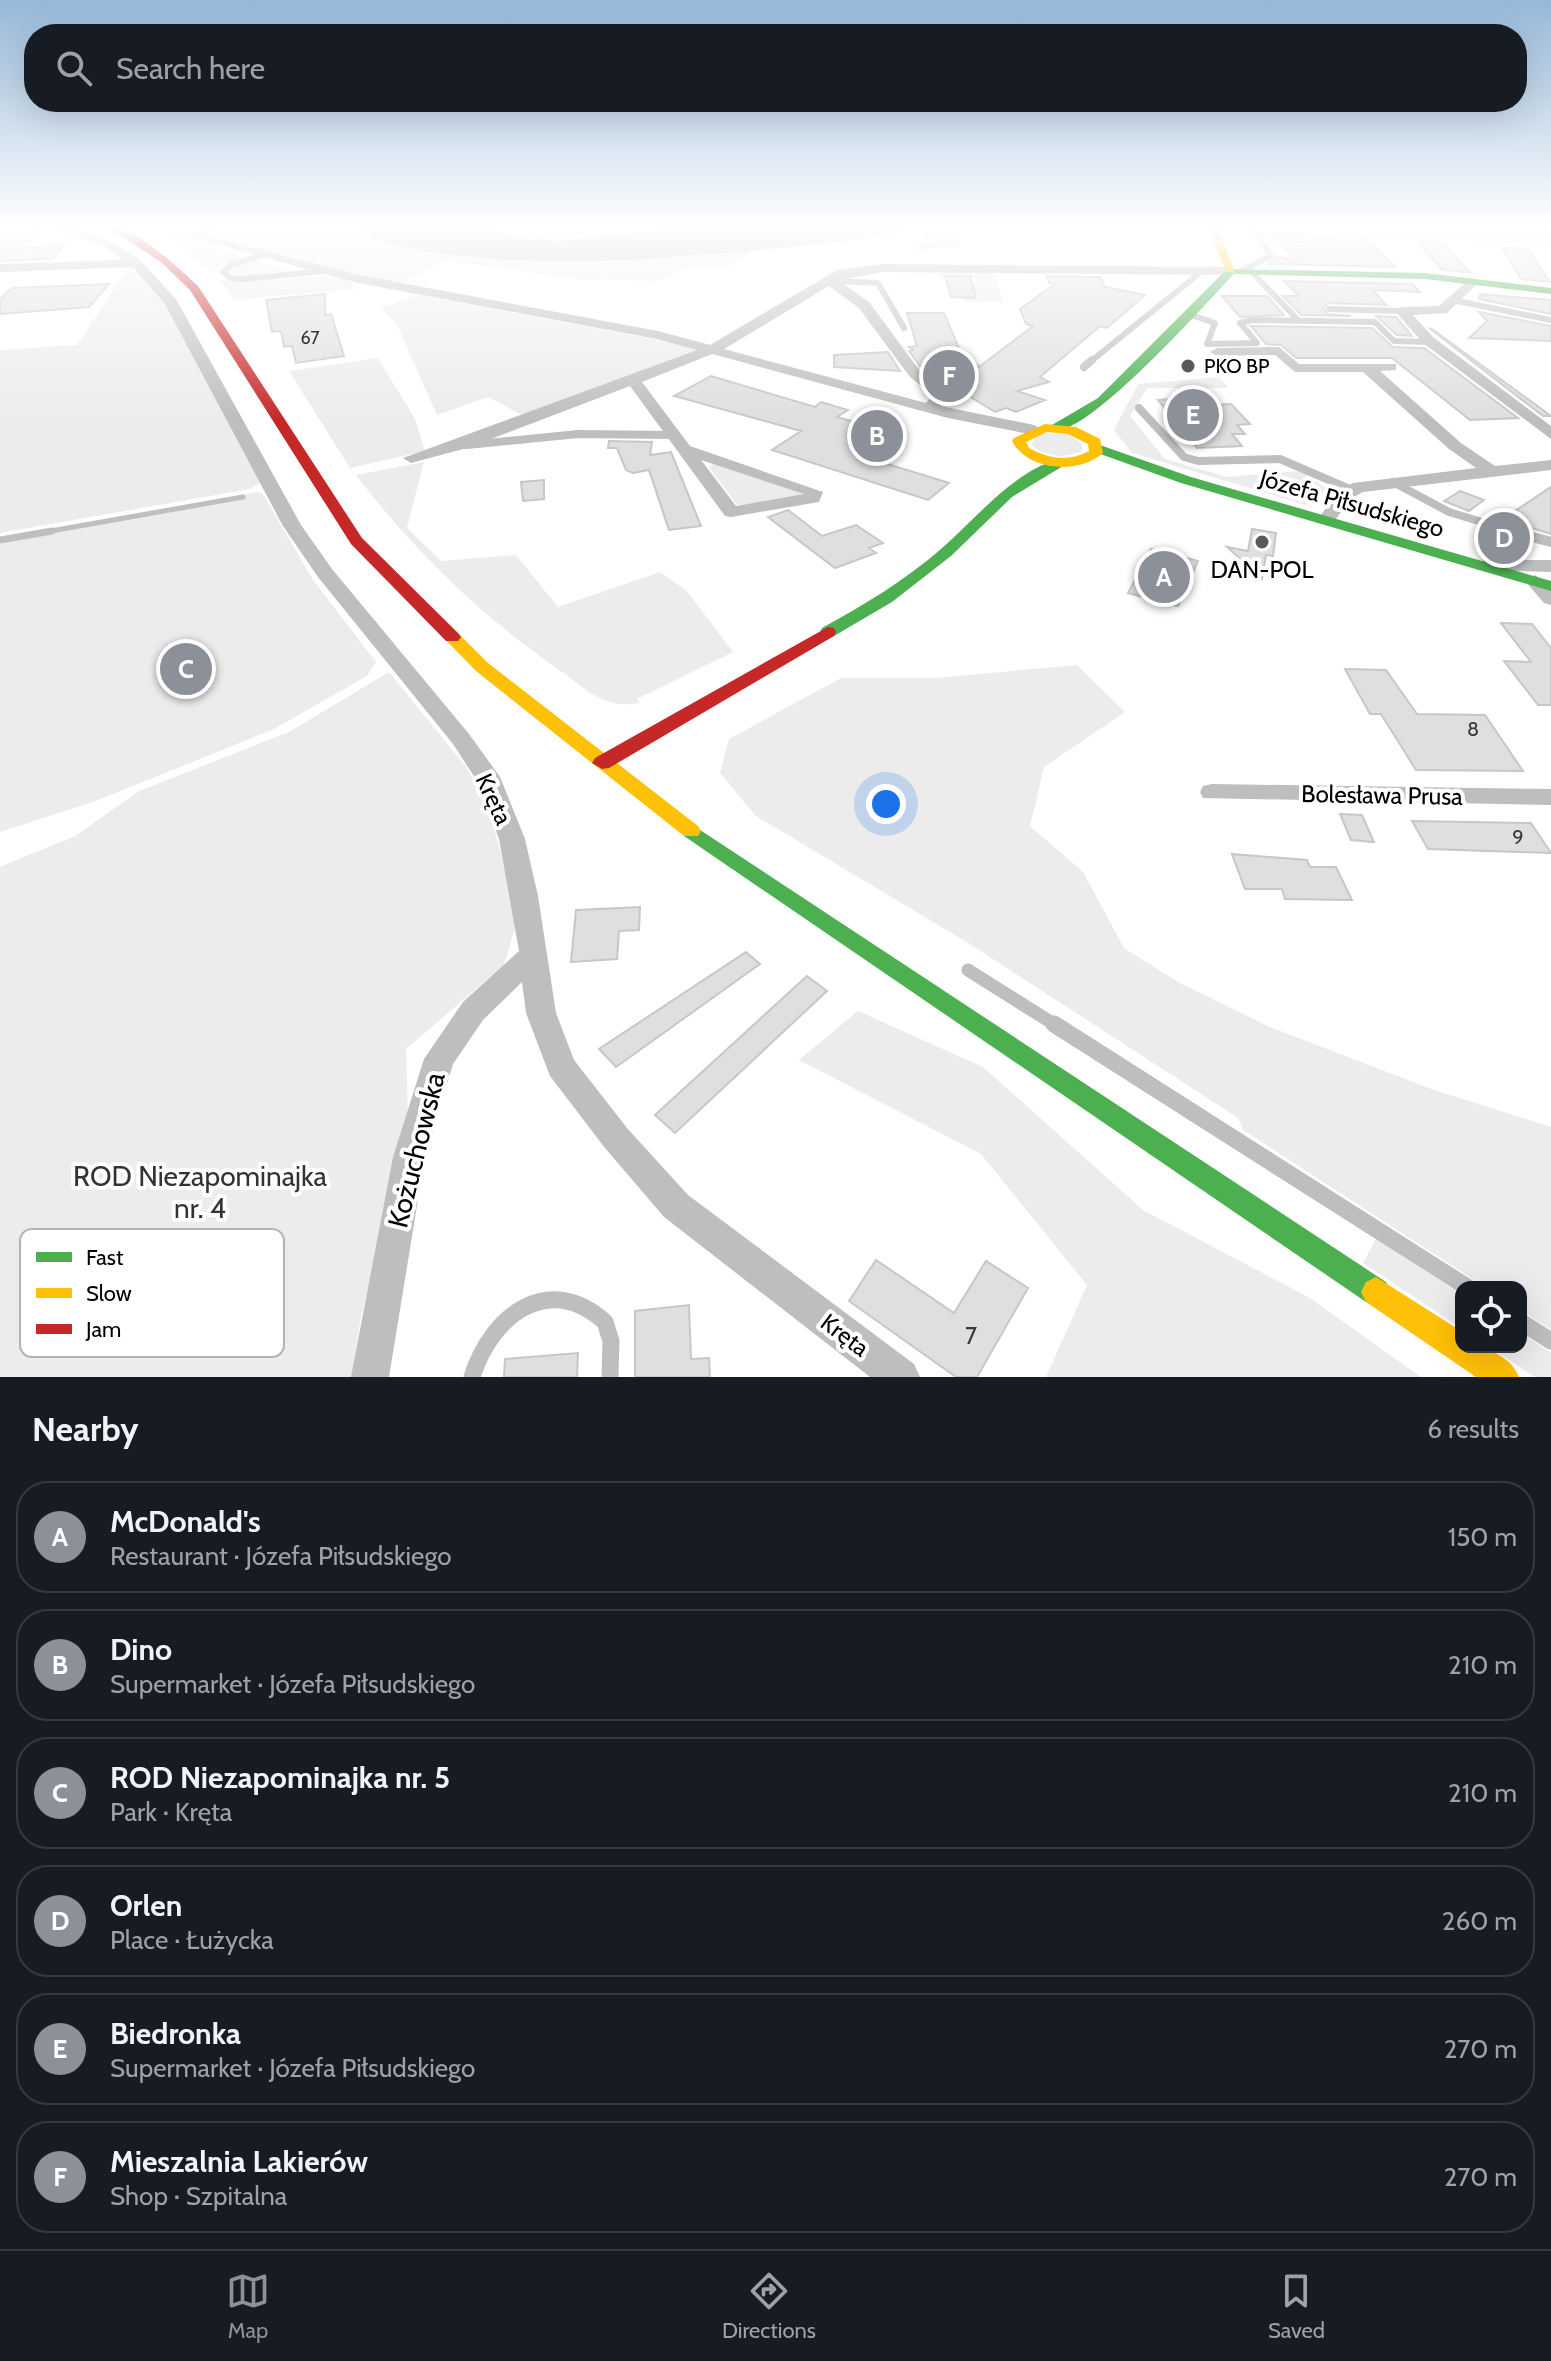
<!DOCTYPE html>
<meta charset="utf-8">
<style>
:root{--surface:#171b24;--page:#242831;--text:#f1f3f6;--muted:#9ea1a6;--line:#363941;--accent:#8c9099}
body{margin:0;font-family:Cabin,sans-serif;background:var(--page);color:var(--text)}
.controls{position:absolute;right:24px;bottom:24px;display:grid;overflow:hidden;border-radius:16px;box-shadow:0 8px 32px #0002}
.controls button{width:72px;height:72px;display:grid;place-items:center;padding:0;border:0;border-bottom:2px solid var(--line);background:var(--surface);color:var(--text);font:40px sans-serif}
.you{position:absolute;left:886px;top:804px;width:28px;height:28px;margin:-20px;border:6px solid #fff;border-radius:50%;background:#1a73e8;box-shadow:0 0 0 12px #1a73e833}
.badge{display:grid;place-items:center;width:52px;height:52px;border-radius:50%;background:var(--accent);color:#fff;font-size:26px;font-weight:700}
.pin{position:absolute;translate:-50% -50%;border:4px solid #fff;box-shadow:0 2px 8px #0006}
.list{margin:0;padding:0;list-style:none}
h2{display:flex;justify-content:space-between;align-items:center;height:104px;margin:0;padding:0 32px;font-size:34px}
h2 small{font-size:26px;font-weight:400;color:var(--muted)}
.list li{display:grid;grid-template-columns:52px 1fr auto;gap:24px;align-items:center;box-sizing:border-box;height:112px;margin:0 16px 16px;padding:0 16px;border:2px solid var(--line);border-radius:32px}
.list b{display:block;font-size:30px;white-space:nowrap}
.list p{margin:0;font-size:26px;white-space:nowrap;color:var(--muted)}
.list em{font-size:26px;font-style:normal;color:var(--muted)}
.icon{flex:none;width:44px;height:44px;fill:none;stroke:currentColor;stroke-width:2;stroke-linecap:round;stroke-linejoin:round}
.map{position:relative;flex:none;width:1551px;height:1377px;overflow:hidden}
.search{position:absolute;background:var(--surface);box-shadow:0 8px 32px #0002;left:24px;right:24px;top:24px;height:88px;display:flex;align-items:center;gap:20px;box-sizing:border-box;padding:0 28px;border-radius:32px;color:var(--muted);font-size:30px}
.sheet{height:872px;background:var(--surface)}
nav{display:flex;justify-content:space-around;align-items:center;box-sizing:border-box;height:112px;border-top:2px solid var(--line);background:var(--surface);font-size:22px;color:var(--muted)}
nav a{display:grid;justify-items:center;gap:4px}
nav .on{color:var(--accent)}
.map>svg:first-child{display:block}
.green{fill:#ececec}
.water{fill:#bfbfbf}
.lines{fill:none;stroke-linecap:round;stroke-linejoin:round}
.stream-far1{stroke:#bfbfbf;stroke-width:5}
.stream{stroke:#bfbfbf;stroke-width:7}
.building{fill:#dfdfdf;stroke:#c7c7c7;stroke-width:2}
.lane-far4{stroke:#bebebe;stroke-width:6}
.lane-far3{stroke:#bebebe;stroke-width:8}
.lane-far2{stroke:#bebebe;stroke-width:10}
.lane-far1{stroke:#bebebe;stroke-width:13}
.lane{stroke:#bebebe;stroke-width:17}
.street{fill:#bebebe;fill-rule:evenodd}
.fast{fill:#4caf50;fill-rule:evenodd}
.slow{fill:#ffc107;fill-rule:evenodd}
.jam{fill:#c62828;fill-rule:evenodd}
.poi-dot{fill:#595959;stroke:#fff;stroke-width:3}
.labels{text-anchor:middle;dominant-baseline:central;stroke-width:8;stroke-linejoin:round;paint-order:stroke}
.far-number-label{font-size:18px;fill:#383838}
.far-poi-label{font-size:20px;fill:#000;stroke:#fff;text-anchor:start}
.number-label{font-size:20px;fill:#383838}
.street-label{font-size:24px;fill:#000;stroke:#fff}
.poi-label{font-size:24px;fill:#000;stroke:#fff}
.near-number-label{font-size:24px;fill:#383838}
.near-street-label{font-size:28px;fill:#000;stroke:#fff}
.near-park-label{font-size:28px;fill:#333;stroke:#fff}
.key{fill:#fff;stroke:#b2b2b2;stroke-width:2}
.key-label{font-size:22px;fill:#000}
</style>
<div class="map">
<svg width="1551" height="1377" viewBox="0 0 1551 1377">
<rect width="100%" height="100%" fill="#fff"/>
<!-- green -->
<path class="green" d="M217,227H353C380,244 409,248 440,253C546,270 650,259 757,250L729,267H692L654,281L576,279L446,260L405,282L369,279L219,242L207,230Z
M478,227H689C621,237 544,253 478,227Z
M1218,227H1551V246Z
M161,228L187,233L188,240L245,257L218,268L216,275L174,242Z
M255,262L293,270L242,276L230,272L232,267Z
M130,265C189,319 224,412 261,482L250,489L0,533V350L77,345Z
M941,272H993L1004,302H966L965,298H979L972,284L976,283L974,277H942Z
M324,276L350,280L354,289L234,300L219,279L248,281Z
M418,295L696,347V351L526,417L488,397L437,415L397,325L381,308Z
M378,358L415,419L425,451L350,468L289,371Z
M1219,377L1229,388H1147L1130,416L1165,459L1227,477L1300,471L1327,489L1306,505L1132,453L1114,430L1138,384Z
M1044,433L1069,434L1082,444V451C1064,459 1046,457 1031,445L1035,438Z
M424,462L407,528L441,561L516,555L558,607L660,572L687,591L733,652L637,699L640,703C628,705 616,705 604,700C588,694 573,679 558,669C481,616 413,550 356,475Z
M715,463L802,492L801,497L737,505L709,467Z
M257,492L263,494L313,580L376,662L367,676L274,729L93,802L0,832V537Z
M1077,665L1125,712L1044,767L1030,826L1083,872L1124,948L1178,982L1270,1027L1434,1090L1551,1127V1330L1521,1310V1287H1485L1243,1130L1238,1118L973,946L756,816L720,773L729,739L841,678H936Z
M389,672L467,768L490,814L508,880L515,928L504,965L406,1049L408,1118L360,1322L352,1377H0V867L75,836L139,791L289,732Z
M858,1011L983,1067L1143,1210L1310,1298L1421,1377H1046L1087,1285L981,1154L799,1060Z
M1376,1239L1461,1294V1328L1363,1263Z
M1521,1333L1551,1353V1377H1535L1490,1347H1521Z"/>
<!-- water -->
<path class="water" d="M353,227H478L511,236L558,241L689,227H924C859,242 792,247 725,253C628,261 536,267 440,253C409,248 379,245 353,227Z"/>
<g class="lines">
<!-- stream-far1 -->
<path class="stream-far1" d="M40,533L243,497"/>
<!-- stream -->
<path class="stream" d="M0,540L52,531"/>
</g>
<!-- building -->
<path class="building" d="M935,227H951L958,233V245L919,248Z
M43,229L20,248L65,245L52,259L0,261V236L17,230Z
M1313,238L1367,239L1395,267L1269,264L1277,256L1295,261L1279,241L1308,242Z
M1418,242L1443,243L1470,272L1442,270Z
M1501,247L1528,249L1550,282L1521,279Z
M945,276H970L976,298L951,297Z
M1047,276L1100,277L1105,287L1145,295L1107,328L1100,326L1040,377L1049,382L1017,391L1045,400L1016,412L1006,408L995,412L920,366L909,351L913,350L909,347L917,346L907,313H944L961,353L963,351L979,367L1033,326L1026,324L1020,309L1056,283H1049Z
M1284,281L1412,284L1420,292L1373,290L1386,305L1328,303L1323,308L1327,314L1351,316L1301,315L1283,296H1299Z
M109,284L89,307L0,314V299L12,288Z
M325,294V315L331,314L344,356L296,363L292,346L284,347L281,331L272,332L266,300Z
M1480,294L1551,300V314L1479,299Z
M1222,296H1267L1284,315L1240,317Z
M1479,312L1551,326V341L1469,338L1487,321Z
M1376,316L1396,317L1412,336L1397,335Z
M1251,326L1372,328L1393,347L1424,348L1518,418L1470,420L1392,358H1296L1281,345L1266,344Z
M1429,328L1432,329L1551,416H1543Z
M888,352L900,371L834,367V355Z
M711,376L815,407L821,402L848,410L837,417L899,435L868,458L949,483L928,500L772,450L801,431L674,396Z
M1201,398L1206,405L1231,404L1250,424L1237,425L1245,434H1232L1242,446L1197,448L1158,400Z
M609,441L652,442L650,455L671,452L701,526L669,530L649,470L633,473L626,470L617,448H608Z
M544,480V499L523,501L521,482Z
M1551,487V534L1503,519Z
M1460,491L1484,500L1469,511L1444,501Z
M788,510L822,536L856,525L883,543L869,548L876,553L835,568L768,517Z
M1252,529L1276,533L1273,556L1266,555L1262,579L1227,547L1248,551Z
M1151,549L1198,561L1178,606L1128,593Z
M1501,623L1532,624L1551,648V705H1538L1504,661L1531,662Z
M1345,669L1386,670L1417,714L1485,715L1523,771L1416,770L1381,714H1370Z
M1340,814L1362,815L1374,842L1351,840Z
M1412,821L1531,823L1551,853L1428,849Z
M1232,854L1307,860L1310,867H1336L1352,900L1285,899L1282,889H1245Z
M640,907L639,930L619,931L617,959L571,962L576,910Z
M746,952L760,964L616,1067L599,1049Z
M807,976L827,991L675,1133L655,1115Z
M876,1260L954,1313L986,1261L1028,1288L977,1377H956L849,1301Z
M689,1305L691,1359L709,1358L710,1377H635V1311Z
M578,1353L577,1377H504L505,1359Z"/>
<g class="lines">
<!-- lane-far4 -->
<path class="lane-far4" d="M1257,235L1307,236
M260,256L231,265L223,272L231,278L243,279L323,271
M1242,270L1271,256L1251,227
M1251,271L1298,320
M837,281L878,283L904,328
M1452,300L1551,320
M1329,309L1402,311
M1188,314L1215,323L1207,344L1257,343L1240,323L1252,320L1375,322L1394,341L1430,342
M1090,362L1202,271"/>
<!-- lane-far3 -->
<path class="lane-far3" d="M1084,367L1092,360
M1139,408L1184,457L1198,461L1280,459L1352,490
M467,445L578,434L674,435
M1393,482L1449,512L1518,533"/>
<!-- lane-far2 -->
<path class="lane-far2" d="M1510,531L1551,542"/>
<!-- lane-far1 -->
<path class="lane-far1" d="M968,970L1057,1026"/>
<!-- lane -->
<path class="lane" d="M1054,1024L1467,1287
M1521,1322L1551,1341
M472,1377C491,1316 548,1271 605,1322L611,1341L610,1377"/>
<!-- street -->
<path class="street" d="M45,227H64L112,242L140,260L176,299L301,525L332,569L469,734L500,777L525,839L538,896L556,1013L574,1060L627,1128L688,1195L914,1364L920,1377H870L664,1217L605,1148L550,1076L526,1013L522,982L483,1020L453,1064L425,1157L389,1377H351L393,1157L424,1059L463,1002L519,951L499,839L479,784L453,744L318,577L283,526L165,304L133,267L0,272V264L123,260L104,246Z
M203,227H219L204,235L359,275L658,331L710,345L837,270L882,264L1231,267L1237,271L1231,275L882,272L838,280L869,302L920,371L947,392L950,395L940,406L1034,425L1042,430L1034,435L948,418L712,354L642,382L690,446L823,492L819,502L731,517L725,516L630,386L467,448L411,463L403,458L697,350L657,339L358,283L187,236ZM829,286L859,308L910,377L933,395L926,403L724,349ZM701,460L804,494L736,506Z
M1470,278L1480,281L1447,313L1413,315L1433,337L1551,426V439L1423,343L1395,311L1402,307L1439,306Z
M1279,347L1299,364H1396V370L1380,371L1461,443L1495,466L1551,460V470L1363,492L1352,498L1332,524H1320L1317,520L1340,490L1353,483L1476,468L1449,449L1363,372H1295L1275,355L1217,356L1210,352L1217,348Z
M1484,560H1551V572L1477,570L1474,566Z
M1535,575L1551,587V605L1544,603L1525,581Z
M1212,784L1551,789V805L1203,798L1200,792L1203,786Z"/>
<!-- fast -->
<path class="fast" d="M1227,269L1425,273L1551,288V294L1425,279L1234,274C1205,304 1089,436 1052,431V425L1098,398Z
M1097,444L1191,477L1551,581V591L1181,483L1092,451L1090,448Z
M1058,459L1065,463L1063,466L1012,497L951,556L892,602L834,636H822L820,632L822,628C864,605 904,581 941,549C977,518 1010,474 1058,459Z
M691,824L1386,1282L1391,1292L1386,1302L1376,1307L1366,1302L684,836L681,831L684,826Z"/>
<!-- slow -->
<path class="slow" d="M0,227H12L0,231Z
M1208,227H1218L1235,273L1226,271Z
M1045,424L1076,427L1100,439L1103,453C1079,475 1027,471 1012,441L1014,438ZM1047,432L1068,434L1088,444L1089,451C1069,462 1049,459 1029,448L1026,442Z
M452,632L458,633L488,663L698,826L701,831L698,836H684L476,671L443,637Z
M1376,1277L1461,1331V1347C1484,1347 1509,1353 1519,1377H1476L1366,1302L1361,1292L1366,1282Z"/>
<!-- jam -->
<path class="jam" d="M107,227C137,227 176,266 198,286L362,538L458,633L461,637L458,641H446L351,544L190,290L161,262Z
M828,627L834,628L836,632L834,636L609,768L602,769L592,763L595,758Z"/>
</g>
<!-- sky -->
<linearGradient id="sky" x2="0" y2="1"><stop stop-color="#97b8d8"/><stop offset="0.54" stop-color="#fff"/><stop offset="1" stop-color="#fff" stop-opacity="0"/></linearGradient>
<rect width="1551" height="420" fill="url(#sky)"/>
<!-- markers -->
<g class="poi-dot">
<circle cx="1188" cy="366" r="8"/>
<circle cx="1262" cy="542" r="8"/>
</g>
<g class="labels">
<!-- far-number labels -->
<g class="far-number-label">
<text x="310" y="338">67</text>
</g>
<!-- far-poi labels -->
<g class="far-poi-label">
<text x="1204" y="366">PKO BP</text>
</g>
<!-- number labels -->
<g class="number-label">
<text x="1473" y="729">8</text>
<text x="1518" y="837">9</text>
</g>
<!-- street labels -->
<g class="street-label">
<text transform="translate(1352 503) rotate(16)">Józefa Piłsudskiego</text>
<text transform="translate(1382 795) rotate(1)">Bolesława Prusa</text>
<text transform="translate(494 799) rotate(65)">Kręta</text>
<text transform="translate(845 1335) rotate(37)">Kręta</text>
</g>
<!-- poi labels -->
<g class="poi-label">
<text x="1262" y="569">DAN-POL</text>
</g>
<!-- near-number labels -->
<g class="near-number-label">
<text x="971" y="1335">7</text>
</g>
<!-- near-street labels -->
<g class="near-street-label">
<text transform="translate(416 1150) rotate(-76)">Kożuchowska</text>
</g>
<!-- near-park labels -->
<g class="near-park-label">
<text x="200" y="1176">ROD Niezapominajka<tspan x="200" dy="32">nr. 4</tspan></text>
</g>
</g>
<!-- legend -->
<rect x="20" y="1229" width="264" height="128" rx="12" class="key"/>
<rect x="36" y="1252" width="36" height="10" fill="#4caf50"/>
<rect x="36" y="1288" width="36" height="10" fill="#ffc107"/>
<rect x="36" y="1324" width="36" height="10" fill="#c62828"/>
<g class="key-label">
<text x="86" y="1265">Fast</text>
<text x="86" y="1301">Slow</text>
<text x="86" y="1337">Jam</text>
</g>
</svg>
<div class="controls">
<button><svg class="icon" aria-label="locate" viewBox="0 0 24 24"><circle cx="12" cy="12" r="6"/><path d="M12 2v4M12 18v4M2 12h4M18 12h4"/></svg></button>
</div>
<div class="you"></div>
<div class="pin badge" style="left:1164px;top:577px">A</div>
<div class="pin badge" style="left:877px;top:436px">B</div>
<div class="pin badge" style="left:186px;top:669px">C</div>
<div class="pin badge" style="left:1504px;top:538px">D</div>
<div class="pin badge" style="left:1193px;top:415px">E</div>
<div class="pin badge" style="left:949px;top:376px">F</div>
<div class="search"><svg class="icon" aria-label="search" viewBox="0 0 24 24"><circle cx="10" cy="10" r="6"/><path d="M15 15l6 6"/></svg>Search here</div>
</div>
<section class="sheet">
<h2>Nearby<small>6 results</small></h2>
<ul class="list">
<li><span class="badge">A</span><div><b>McDonald's</b><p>Restaurant · Józefa Piłsudskiego</p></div><em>150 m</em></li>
<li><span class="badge">B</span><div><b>Dino</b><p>Supermarket · Józefa Piłsudskiego</p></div><em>210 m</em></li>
<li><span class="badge">C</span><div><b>ROD Niezapominajka nr. 5</b><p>Park · Kręta</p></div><em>210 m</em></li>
<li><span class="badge">D</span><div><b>Orlen</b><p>Place · Łużycka</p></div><em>260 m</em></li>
<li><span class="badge">E</span><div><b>Biedronka</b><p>Supermarket · Józefa Piłsudskiego</p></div><em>270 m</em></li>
<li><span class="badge">F</span><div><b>Mieszalnia Lakierów</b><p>Shop · Szpitalna</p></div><em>270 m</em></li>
</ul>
</section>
<nav>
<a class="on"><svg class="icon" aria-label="map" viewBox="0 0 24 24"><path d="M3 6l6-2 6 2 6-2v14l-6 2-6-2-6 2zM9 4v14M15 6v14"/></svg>Map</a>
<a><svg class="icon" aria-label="directions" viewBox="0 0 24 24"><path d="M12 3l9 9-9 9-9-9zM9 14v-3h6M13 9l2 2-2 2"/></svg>Directions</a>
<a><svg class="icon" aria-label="saved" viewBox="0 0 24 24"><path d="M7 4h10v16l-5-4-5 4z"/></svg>Saved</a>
</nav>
